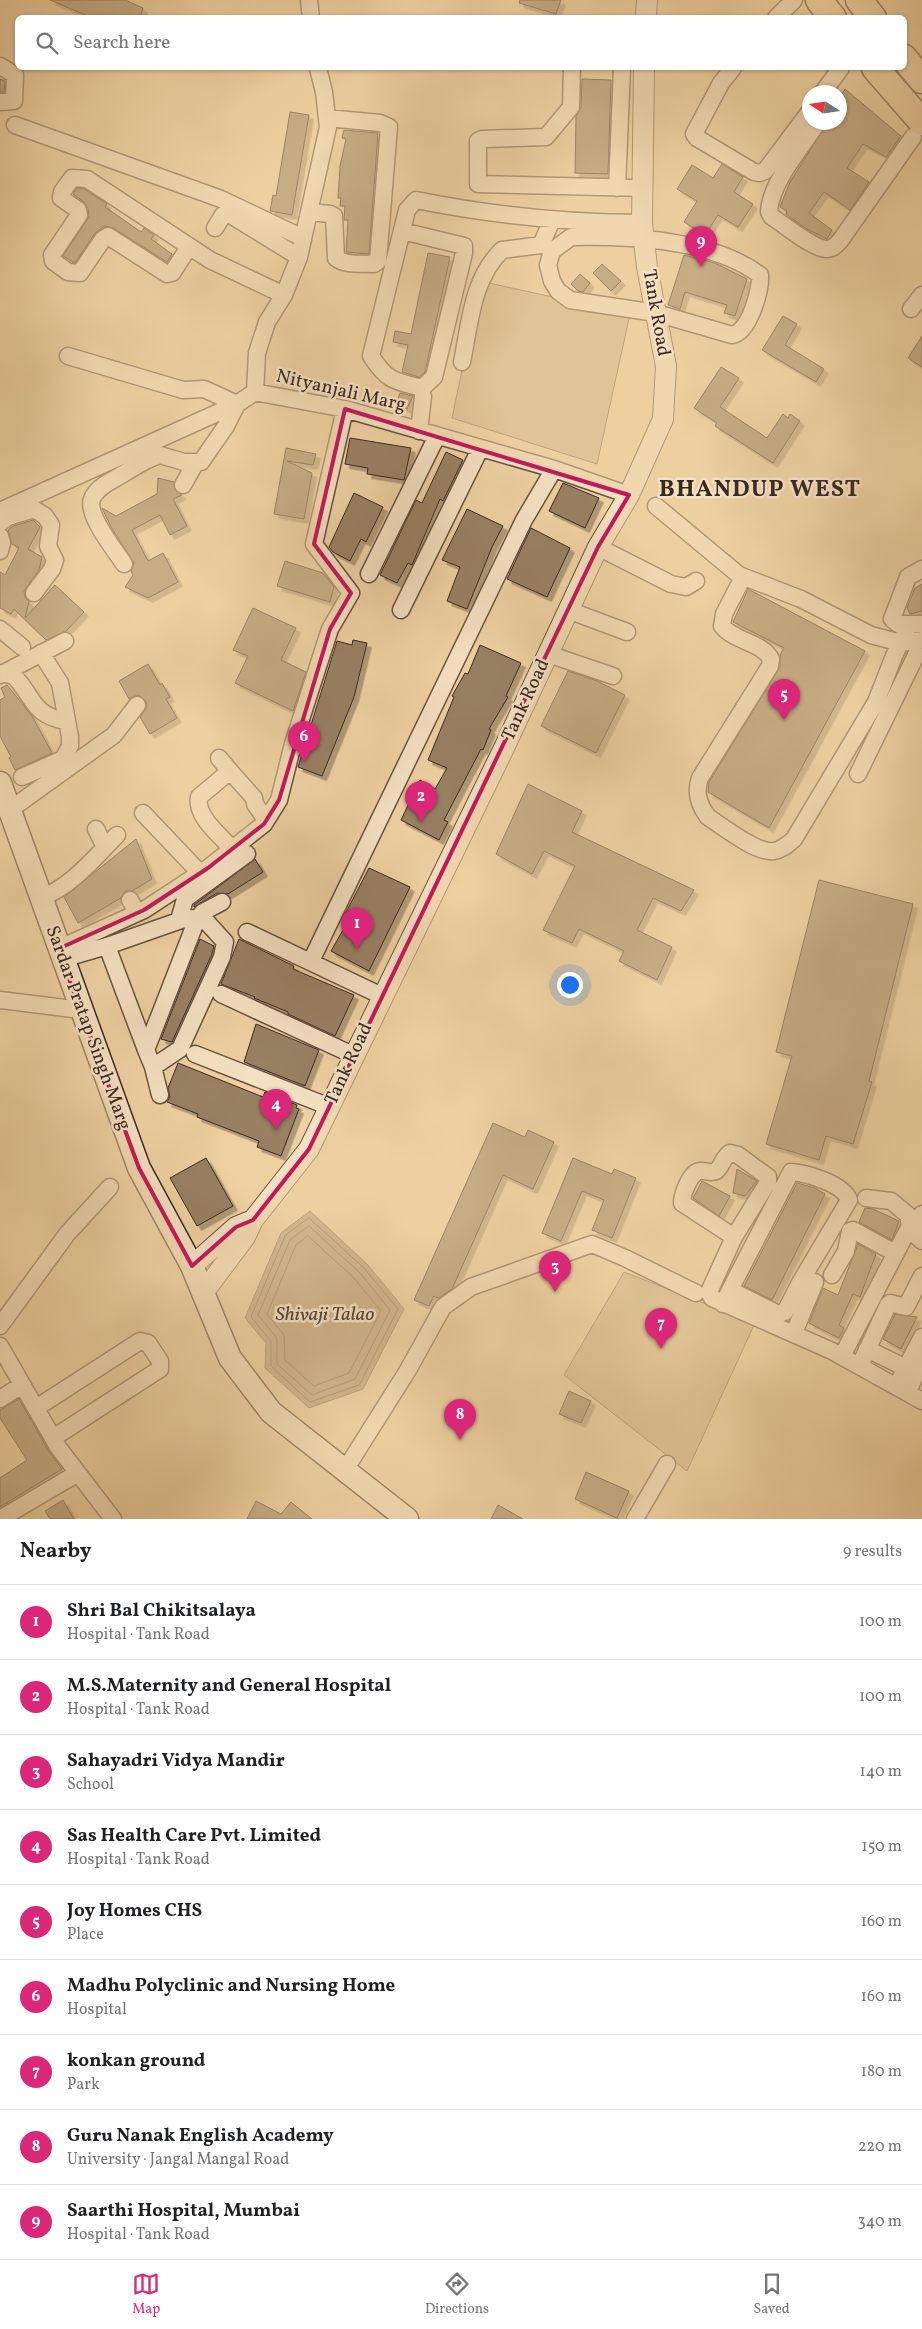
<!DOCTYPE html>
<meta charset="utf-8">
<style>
:root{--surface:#fff;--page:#f6f6f6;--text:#202124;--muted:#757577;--line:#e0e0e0;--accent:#db2777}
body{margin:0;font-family:Vollkorn,serif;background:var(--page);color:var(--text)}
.compass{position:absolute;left:802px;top:85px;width:45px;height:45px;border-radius:50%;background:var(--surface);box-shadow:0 1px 4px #0004;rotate:282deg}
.you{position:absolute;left:569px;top:984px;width:18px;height:18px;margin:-12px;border:4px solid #fff;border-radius:50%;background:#1a73e8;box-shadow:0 0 0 8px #1a73e833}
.badge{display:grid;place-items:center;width:32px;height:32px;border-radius:50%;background:var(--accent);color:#fff;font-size:16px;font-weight:700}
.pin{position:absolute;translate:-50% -41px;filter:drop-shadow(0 1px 2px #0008)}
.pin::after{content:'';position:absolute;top:26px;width:18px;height:15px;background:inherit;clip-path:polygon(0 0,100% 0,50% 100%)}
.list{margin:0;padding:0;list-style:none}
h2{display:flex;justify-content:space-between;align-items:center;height:65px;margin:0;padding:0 20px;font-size:21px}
h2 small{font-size:16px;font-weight:400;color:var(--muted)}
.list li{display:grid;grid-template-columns:32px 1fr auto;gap:15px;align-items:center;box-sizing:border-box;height:75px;padding:0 20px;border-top:1px solid var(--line)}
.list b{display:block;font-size:19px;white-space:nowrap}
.list p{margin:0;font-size:16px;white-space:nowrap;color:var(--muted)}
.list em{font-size:16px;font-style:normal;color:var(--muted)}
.icon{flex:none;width:28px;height:28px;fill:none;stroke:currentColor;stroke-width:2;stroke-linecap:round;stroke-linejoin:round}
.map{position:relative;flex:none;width:922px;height:1519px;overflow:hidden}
.search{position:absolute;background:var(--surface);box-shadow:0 1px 4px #0004;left:15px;right:15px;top:15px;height:55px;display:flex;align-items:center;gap:12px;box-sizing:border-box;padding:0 18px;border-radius:8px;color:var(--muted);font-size:19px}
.sheet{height:740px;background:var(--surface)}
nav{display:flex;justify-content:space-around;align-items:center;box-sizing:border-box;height:70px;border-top:1px solid var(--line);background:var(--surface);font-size:14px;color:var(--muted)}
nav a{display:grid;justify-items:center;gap:2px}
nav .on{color:var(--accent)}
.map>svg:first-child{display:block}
.green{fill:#cfb48b;stroke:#846e56}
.water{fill:#b19776;stroke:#816b54}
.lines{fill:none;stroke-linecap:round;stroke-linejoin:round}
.shore{stroke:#76604c;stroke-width:1}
.building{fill:#988064;stroke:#3a2922;filter:url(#shadow)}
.minor-casing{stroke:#675342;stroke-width:19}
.tertiary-casing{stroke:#675342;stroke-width:22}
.secondary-casing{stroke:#3a2922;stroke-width:25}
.primary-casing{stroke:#3a2922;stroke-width:29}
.minor{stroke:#f4e0c2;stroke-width:16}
.tertiary{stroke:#f4e0c2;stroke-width:20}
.secondary{stroke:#f4e0c2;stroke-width:22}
.primary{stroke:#eed0a1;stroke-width:26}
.marked{fill:none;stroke:#c2185b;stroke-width:4;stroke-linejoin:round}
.labels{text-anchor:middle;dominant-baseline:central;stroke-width:5;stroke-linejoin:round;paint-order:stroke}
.street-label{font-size:19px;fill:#3a2922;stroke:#f4e0c2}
.water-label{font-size:20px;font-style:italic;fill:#584437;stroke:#f4e0c2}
.district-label{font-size:24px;font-weight:bold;letter-spacing:1px;fill:#3a2922;stroke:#f4e0c2}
</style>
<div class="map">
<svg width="922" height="1519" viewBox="0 0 922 1519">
<defs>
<filter id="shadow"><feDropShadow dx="4.5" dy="4.5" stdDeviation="0" flood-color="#0004"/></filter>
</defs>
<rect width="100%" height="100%" fill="#eed0a1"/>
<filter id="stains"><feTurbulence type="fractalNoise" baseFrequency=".004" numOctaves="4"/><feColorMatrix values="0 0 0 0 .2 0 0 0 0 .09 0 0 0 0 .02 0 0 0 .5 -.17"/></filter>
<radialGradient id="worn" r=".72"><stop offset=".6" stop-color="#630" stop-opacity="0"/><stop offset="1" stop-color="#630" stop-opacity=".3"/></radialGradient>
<!-- green -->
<path class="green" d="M489,283L630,314L597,464L452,418L475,308Z
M624,1272L755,1323L687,1471L564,1375Z"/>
<!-- water -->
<path class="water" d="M310,1211L368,1265L404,1309L363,1389L309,1408L265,1368L266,1343L245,1318L281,1233Z"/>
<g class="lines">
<!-- shore -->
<path class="shore" d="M309,1218L364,1268L398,1309L359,1385L310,1402L271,1366V1341L251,1317L285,1236Z
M309,1226L360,1273L390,1310L355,1379L312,1395L277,1364V1338L258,1315L290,1240Z
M308,1236L354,1278L381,1311L349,1373L314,1386L285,1360L284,1335L267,1314L296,1245Z"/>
</g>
<!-- building -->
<path class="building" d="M50,0H125L143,8L140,18H92Z
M520,0H561L556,14L519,3Z
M0,79L5,81L4,92H0Z
M582,79L611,80L608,174L575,173L576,116L581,107Z
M845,89L901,136L886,157L863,144L847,168L869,182L850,210L824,192L809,213L832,230L827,239L805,228L786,214L787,211L780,207L790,182L828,122H840V97Z
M290,112L309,115L292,215L270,211L273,195L276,196Z
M344,130L378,133L369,254L346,252L348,220H344L345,206H340L341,198H338L340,166L346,139L342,138Z
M722,164L743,177L734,192L753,204L738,227L718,215L705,235L684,222L697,201L677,189L692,165L713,178Z
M77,188L84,189L107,204L105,207L141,232L144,228L154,235L151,239L172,254L167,262L113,228L104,226L95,233L75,263L63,256L89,217L88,208L84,202L73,194Z
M428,253L450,257L425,372L419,377L402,372L408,345L393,342L395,331L411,334Z
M684,255L715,263L747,279L735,316L724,313L727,305L685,292L680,309L668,305Z
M602,264L621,281L611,291L593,273Z
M580,274L590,283L583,292L578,291L571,284Z
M783,316L797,324L785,345L824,369L816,382L762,350Z
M922,336V367L908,358Z
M721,367L739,378L720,407L767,438L783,414L788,418L790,414L800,421L773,463L715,426L717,423L694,408Z
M400,393L413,396L407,409L396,404Z
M350,438L411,448L404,480L367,474L368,468L345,464Z
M286,448L316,454L313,465L287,461L312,473L304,519L274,514Z
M446,452L463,460L443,501L440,499L412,565L408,563L397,583L380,575L416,500L422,503Z
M158,478L174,482L175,490L182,495L173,499L187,526L170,535L160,515L132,530L148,561L163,553L178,582L148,598L125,587L133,575L131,571L134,563L111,527L102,508L116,516L157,494Z
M563,483L599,498L585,528L549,511Z
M354,493L383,507L366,542L361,539L350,561L333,552L329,547Z
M467,509L503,526L492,547L467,609L447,601L460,567L442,560Z
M33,520L40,527L28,549L42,557L39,570L24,591L25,597L29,602L25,618L55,585L84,612L66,631L46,640L14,609L11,614L0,608V572L5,575L19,548L12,544L8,530L13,526Z
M531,528L570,548L547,597L507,579Z
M285,561L323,573L334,587L330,602L277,586Z
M922,584V611L910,614L907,608L915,588Z
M748,589L865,651L769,828L708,792L709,782L780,667V655L784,648L733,622Z
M253,608L296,628L281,660L306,672L293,711L235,683L248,656L233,650Z
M353,640L367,643L354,697L322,776L298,767L337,641L352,645Z
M480,645L521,663L506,696L508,697L489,729L491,730L483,750L481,749L444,820L448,822L439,840L401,820L420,780L435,789L447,768L428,760L454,697L452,696L465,673L468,674Z
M148,664L160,685L162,683L170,697L166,699L177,718L150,734L140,717L147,707L146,701L138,695L129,699L119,681Z
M568,671L597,681L625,695L596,753L541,726Z
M7,685L32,716L52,753L15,770L9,758L11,757L0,736V700L5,697L1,688Z
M528,784L582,811L572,832L694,890L681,911L653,898L637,930L672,947L657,980L619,961L624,951L579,929L572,943L543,930L575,866L544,851L532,874L496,854Z
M136,839L152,879L132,891H125L121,898L78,923L64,897Z
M255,859L263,872L228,894L217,893L194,907V905Z
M369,868L410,887L369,971L331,951L347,923L342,920Z
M819,880L913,904L869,1081L872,1082L853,1144L826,1136L819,1160L766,1144L792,1056L776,1052Z
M200,939L214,946L212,954L172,1042L161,1039Z
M239,939L294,966L293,969L354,995L335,1036L288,1014V1012L254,998L255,997L221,984Z
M256,1024L319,1050L305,1086L244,1062Z
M178,1063L263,1097L265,1092L297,1105L296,1108L299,1109L281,1156L257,1147L259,1141L197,1117L198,1114L167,1102L170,1097L168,1088Z
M493,1123L525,1137L528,1130L554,1142L533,1189L503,1175L452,1289L438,1298L434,1296L429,1306L414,1300Z
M206,1158L233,1206L197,1226L170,1178Z
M573,1158L612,1174L614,1169L636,1178L612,1238L592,1230L604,1200L582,1191L561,1241L542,1233Z
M737,1169L757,1181L745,1196L733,1193Z
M702,1181L730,1196L719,1216L693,1198Z
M797,1183L815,1188L825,1194L772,1300L744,1286Z
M865,1208L873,1209L899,1221L892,1240L859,1222Z
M858,1244L876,1254L860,1297L853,1294L839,1325L844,1328L839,1338L809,1323L823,1288L838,1295Z
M895,1314L917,1317L901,1349L883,1339Z
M569,1391L591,1401L581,1423L559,1414Z
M19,1399L49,1452L62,1469L0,1507V1478L27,1460L0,1418V1410Z
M586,1472L629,1491L617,1518L575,1499Z
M63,1500L74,1519H50L45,1511Z
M256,1501L281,1514L291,1502L312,1519H247Z
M498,1505L523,1519H491Z"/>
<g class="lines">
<defs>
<path id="minor" d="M309,0L311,18
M776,18L794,0
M0,66L15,75L14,101L0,102
M572,68L571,107L546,137L482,139L478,141V184L643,188
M733,68L721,83L694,134L697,138L754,172L760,173L765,171L810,111
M823,92L841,68
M818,122C802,147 770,183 769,212L772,217C785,225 813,249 827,249C833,249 836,245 840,241L913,137
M15,125L221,199L303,238
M617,188L622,68
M309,212L330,214L334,216L336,258C346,266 362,263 374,264L378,261L389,127L380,123L327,118
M215,228L223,215L229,214L299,257
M402,231L464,246V253L434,377L422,388C394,381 387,381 371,356L407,210L416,200C491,215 566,223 642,223
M571,237C630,236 712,239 760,275C761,290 749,333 732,335L656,313L570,300L558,291L552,281L548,265L552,251Z
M189,247L172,273L167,274L108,236L103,239L80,273L68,272L53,261L52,255L79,215L78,210L61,198L62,192L72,178L87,179L210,260L284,295
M911,309L922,295
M68,356L183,390L204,389L237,404L226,426L201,462H184L160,455C145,459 132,469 118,477C109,482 96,488 92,499C86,515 115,550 124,564
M462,362C470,323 472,279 502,250L541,245L552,220
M255,392L257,353L267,322L284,295L299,257L328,127L324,92L318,68
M419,431L423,396
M183,485L196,462
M656,506L739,575L801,599L871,635L901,643L922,640
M0,511L237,404L255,392L345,409L554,469L629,495
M0,523L8,517L34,509L45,516L51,525L48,546L55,560L52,569L34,593
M0,536L2,543L0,551
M598,547L671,584L686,587L696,581
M922,569L908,577L892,619L898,624H922
M369,574L437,436
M743,577L724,614L722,626C735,642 762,642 771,659L770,666L700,778C695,792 698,804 708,817C722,826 757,854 774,851C782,850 788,844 794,839L876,702L894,656L909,625
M401,610L480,449
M568,610L627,632
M0,629L22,647
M548,654L613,676
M2,673L14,676C35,698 31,714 65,721
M0,675L65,641
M219,758L230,771
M858,774L922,643
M22,777L63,759L70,746V737L60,683L41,653
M11,809L114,735L137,705
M143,813L200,873
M96,829L105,847
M232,849C220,835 195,816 199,797L230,771L254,798L255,804L266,820
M41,898C72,886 94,858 117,835
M130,900L137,913
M179,920L185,899L247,854
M247,932L382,996
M107,946L187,918L204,919L225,942L222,957L180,1049L153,1067L160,1095
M58,949L144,910L208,868L264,824L279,800L293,744L330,629L351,593L314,544L345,409
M62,959L107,946L146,1050
M311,961L524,520L554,469
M221,994L353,1055
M0,1000L81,1010
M195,1054L330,1107
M153,1067L146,1050L197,919L203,912L222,902
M730,1153L738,1155L768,1177V1182L734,1237L682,1203C682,1195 690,1172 700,1171C705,1170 711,1174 716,1171C722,1167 723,1157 730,1153Z
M922,1214L913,1233L922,1241
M734,1237L709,1292L712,1298L832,1351L922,1401
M832,1275L846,1251L850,1231L853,1230L895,1253
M723,1304L730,1290L791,1172C806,1173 844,1184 849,1200L801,1281L785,1312L778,1314L730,1290
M0,1326L67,1234L110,1187
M794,1333L815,1282
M0,1346L58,1447L113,1519
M867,1349L906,1368
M842,1356L910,1226L908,1215L891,1201L866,1198
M860,1365L888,1305L890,1303L906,1307L922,1276
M897,1385L922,1337
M908,1391L922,1361
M0,1399L22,1385
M36,1408L140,1341L148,1343L160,1361V1369L53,1438
M345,1470L408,1370L443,1307L471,1287L592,1244L625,1258L696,1293
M0,1519L78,1473
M635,1519L667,1464"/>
<path id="tertiary" d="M646,18L647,0
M192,1266L236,1227L253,1220L309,1149L504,748L598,547L629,495L663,419L666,366L647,267L642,223L644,68
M203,1293L245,1237L253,1220"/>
<path id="secondary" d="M0,783L139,1168L192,1266L230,1358L271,1412L407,1519"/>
<path id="primary" d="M819,0L833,18
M859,0L873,18
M904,58L922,80
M875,68L922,122"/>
</defs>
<!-- minor casing -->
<use href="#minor" class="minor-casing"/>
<!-- tertiary casing -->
<use href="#tertiary" class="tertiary-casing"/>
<!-- secondary casing -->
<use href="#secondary" class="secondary-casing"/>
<!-- primary casing -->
<use href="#primary" class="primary-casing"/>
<!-- minor -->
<use href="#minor" class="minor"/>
<!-- tertiary -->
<use href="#tertiary" class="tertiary"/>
<!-- secondary -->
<use href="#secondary" class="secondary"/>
<!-- primary -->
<use href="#primary" class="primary"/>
</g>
<!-- marked area -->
<path d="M0 0H922V1519H0ZM345,409L629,495L598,547L309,1149L253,1220L236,1227L192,1266L139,1168L58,949L144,910L208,868L264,824L279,800L330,629L351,593L314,544Z" fill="#eed0a1" fill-opacity=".55" fill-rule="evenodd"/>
<path class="marked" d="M345,409L629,495L598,547L309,1149L253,1220L236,1227L192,1266L139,1168L58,949L144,910L208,868L264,824L279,800L330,629L351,593L314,544Z"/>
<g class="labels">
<!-- street labels -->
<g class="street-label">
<text transform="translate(656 313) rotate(80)">Tank Road</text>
<text transform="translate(341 391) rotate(13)">Nityanjali Marg</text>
<text transform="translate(526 700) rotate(-65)">Tank Road</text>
<text transform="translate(88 1028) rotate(70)">Sardar Pratap Singh Marg</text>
<text transform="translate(349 1064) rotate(-65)">Tank Road</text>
</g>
<!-- water labels -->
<g class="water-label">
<text x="325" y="1315">Shivaji Talao</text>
</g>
<!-- district labels -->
<g class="district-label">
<text x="760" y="490">BHANDUP WEST</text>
</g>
</g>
<rect width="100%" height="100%" filter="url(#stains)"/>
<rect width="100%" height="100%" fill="url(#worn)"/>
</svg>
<svg class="compass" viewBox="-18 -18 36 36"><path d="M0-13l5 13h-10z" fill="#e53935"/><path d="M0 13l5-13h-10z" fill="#757577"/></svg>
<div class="you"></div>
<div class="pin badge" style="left:357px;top:949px">1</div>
<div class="pin badge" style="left:421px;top:822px">2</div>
<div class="pin badge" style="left:555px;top:1292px">3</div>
<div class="pin badge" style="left:276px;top:1130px">4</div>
<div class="pin badge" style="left:784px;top:720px">5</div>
<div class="pin badge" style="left:304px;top:762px">6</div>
<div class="pin badge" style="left:661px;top:1349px">7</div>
<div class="pin badge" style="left:460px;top:1440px">8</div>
<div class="pin badge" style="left:701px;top:267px">9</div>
<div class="search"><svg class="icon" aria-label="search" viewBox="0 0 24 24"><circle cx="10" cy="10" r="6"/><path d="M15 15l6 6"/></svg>Search here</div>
</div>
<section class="sheet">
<h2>Nearby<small>9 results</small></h2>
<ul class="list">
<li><span class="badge">1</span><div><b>Shri Bal Chikitsalaya</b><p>Hospital · Tank Road</p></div><em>100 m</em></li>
<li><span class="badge">2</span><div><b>M.S.Maternity and General Hospital</b><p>Hospital · Tank Road</p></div><em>100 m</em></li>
<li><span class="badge">3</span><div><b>Sahayadri Vidya Mandir</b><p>School</p></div><em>140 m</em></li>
<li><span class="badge">4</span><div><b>Sas Health Care Pvt. Limited</b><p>Hospital · Tank Road</p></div><em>150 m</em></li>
<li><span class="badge">5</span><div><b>Joy Homes CHS</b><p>Place</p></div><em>160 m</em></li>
<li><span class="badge">6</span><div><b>Madhu Polyclinic and Nursing Home</b><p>Hospital</p></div><em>160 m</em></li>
<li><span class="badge">7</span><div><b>konkan ground</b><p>Park</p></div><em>180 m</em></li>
<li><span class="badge">8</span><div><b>Guru Nanak English Academy</b><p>University · Jangal Mangal Road</p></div><em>220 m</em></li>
<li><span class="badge">9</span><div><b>Saarthi Hospital, Mumbai</b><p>Hospital · Tank Road</p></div><em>340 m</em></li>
</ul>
</section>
<nav>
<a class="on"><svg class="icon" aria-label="map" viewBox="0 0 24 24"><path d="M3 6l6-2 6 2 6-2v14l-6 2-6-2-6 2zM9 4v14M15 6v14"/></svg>Map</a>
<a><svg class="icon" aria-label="directions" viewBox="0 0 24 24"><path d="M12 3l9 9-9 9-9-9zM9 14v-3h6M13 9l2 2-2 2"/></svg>Directions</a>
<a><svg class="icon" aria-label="saved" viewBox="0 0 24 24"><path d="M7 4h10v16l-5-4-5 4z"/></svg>Saved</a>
</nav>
